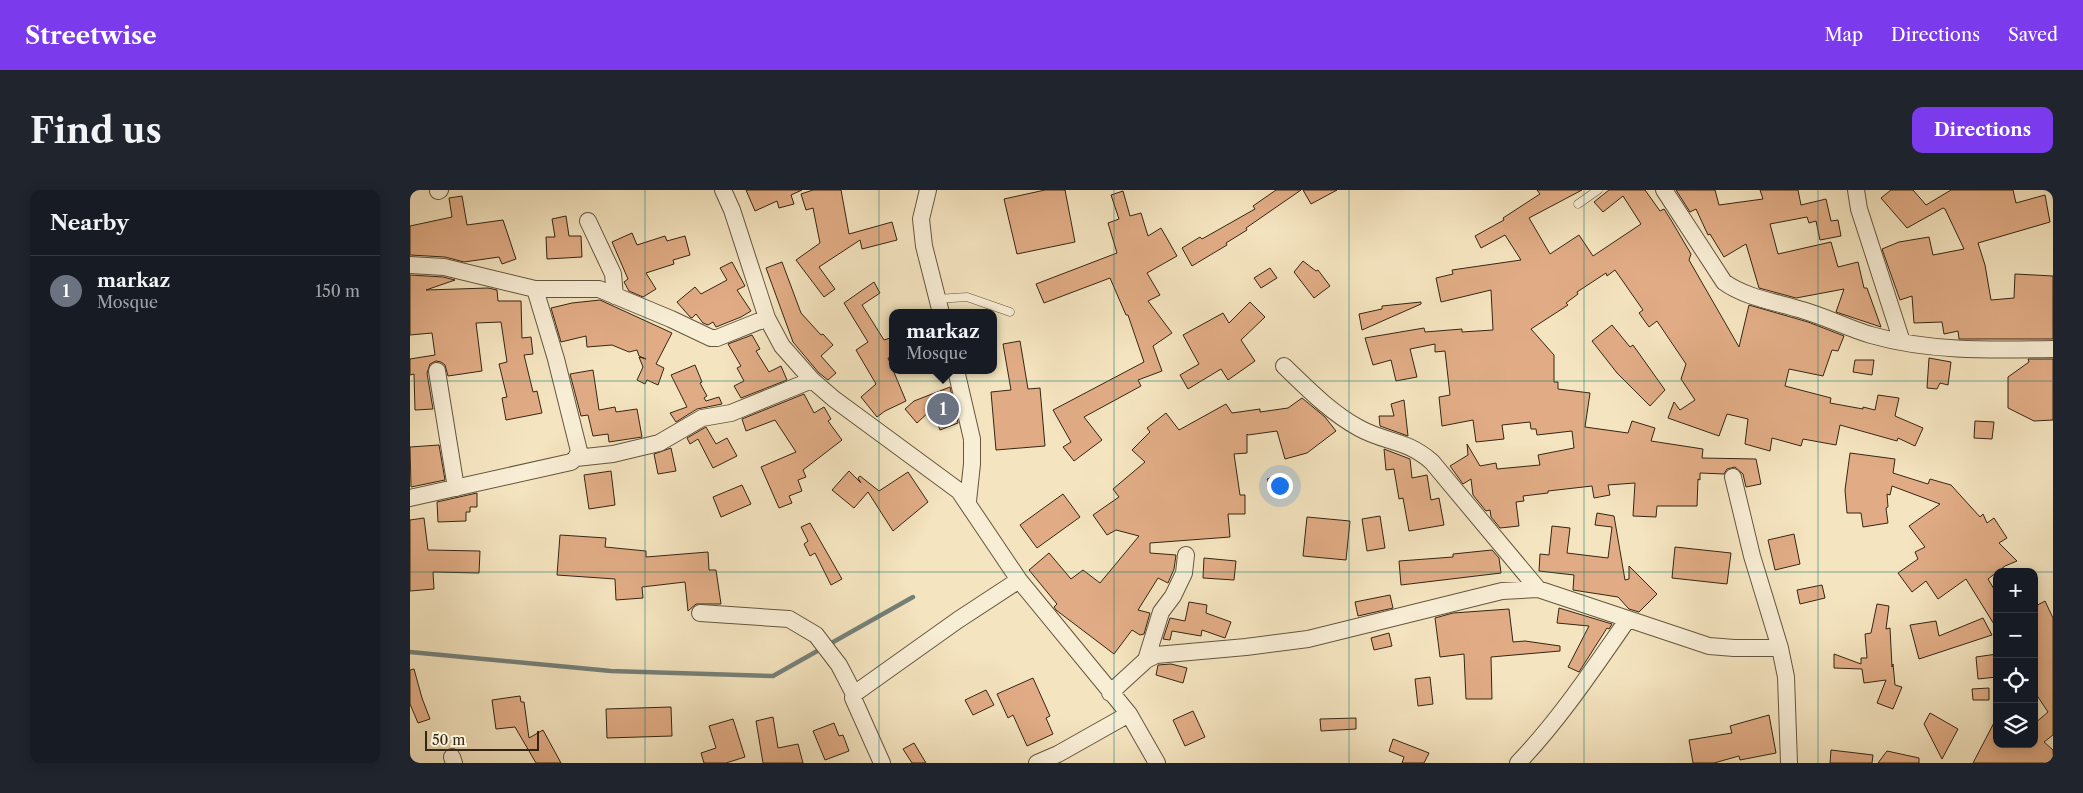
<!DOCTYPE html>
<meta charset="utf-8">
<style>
:root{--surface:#171b24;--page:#20242c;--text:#f1f3f6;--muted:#9ea1a6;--line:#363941;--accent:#7c3aed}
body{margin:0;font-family:"Libre Caslon Text",serif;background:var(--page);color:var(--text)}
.controls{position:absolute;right:15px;bottom:15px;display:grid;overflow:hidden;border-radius:10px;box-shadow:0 2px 12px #0003}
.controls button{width:45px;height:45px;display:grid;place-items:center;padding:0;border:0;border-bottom:1px solid var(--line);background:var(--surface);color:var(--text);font:25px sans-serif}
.scale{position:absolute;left:15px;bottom:12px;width:114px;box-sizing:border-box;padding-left:5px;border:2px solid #352613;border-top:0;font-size:14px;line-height:18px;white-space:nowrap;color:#352613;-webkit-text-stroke:4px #f8edd5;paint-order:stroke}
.you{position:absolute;left:869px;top:295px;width:18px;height:18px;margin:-12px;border:4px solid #fff;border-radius:50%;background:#1a73e8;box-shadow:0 0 0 8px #1a73e833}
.badge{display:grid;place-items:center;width:32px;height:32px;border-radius:50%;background:var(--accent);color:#fff;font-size:16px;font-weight:700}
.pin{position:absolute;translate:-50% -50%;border:2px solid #fff;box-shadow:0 1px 5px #0006}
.popup{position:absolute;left:479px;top:119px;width:108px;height:65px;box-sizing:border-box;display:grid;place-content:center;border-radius:10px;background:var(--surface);filter:drop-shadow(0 1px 4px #0005);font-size:16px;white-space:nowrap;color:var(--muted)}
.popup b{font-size:19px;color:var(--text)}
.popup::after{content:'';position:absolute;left:50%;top:100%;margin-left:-10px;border:10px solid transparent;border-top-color:var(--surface)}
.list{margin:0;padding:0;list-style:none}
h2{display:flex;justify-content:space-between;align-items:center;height:65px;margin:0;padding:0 20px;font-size:21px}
h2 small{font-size:16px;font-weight:400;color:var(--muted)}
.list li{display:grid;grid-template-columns:32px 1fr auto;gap:15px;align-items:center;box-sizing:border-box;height:70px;padding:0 20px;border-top:1px solid var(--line)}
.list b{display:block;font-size:19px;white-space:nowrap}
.list p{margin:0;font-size:16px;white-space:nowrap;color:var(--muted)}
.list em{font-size:16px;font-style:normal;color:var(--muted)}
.icon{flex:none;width:28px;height:28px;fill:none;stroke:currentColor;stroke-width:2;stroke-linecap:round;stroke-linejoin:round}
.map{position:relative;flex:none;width:1643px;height:573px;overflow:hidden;border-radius:10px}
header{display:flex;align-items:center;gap:30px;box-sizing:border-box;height:70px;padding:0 25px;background:var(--accent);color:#fff}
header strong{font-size:24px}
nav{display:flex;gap:28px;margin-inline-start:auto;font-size:18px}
.intro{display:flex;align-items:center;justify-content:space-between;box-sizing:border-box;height:120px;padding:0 30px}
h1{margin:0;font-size:35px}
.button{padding:12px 22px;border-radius:10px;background:var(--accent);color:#fff;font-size:18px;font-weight:700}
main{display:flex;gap:30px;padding:0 30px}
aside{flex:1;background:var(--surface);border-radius:10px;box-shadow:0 2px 12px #0003}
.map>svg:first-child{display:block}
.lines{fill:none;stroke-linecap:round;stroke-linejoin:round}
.stream{stroke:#758078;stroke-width:4.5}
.building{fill:#e1ac85;stroke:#352613}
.lane-casing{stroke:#65563e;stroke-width:9}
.street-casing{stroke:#65563e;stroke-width:18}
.lane{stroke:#f8edd5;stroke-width:8}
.street{stroke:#f8edd5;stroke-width:16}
.grid{fill:none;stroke:#0f766e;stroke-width:1;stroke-opacity:0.55}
</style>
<header>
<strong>Streetwise</strong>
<nav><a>Map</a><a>Directions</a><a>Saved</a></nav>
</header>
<div class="intro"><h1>Find us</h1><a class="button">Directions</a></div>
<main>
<aside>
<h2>Nearby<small></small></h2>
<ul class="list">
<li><span class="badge" style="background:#6b7280">1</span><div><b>markaz</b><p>Mosque</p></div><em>150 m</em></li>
</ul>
</aside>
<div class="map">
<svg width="1643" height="573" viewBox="0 0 1643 573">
<rect width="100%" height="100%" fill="#f4e4bf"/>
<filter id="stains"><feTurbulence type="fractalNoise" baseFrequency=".004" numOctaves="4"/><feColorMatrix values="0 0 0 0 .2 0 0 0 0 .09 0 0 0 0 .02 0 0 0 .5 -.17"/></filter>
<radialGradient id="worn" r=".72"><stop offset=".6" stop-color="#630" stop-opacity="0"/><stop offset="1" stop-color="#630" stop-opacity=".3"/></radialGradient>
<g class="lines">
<!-- stream -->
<path class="stream" d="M0,462L201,481L363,486L503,407"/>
</g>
<!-- building -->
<path class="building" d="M336,0H392L381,5L384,14L369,18L367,11L345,21Z
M403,0H431L439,44L482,32L487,50L452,59L450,50L409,77L425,99L414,107L386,70L410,53L403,18L396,20L391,4Z
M635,0H655L665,52L607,64L594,9Z
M866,0H891L836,38L837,40L816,53L817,55L782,76L772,58L790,47L792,49L845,19L843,16Z
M893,0H927L901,14Z
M1127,0H1172L1119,28L1140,64L1169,45L1183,66L1231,34L1213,6L1193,22L1184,12L1199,0H1235L1250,21L1254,19L1261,30L1281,64L1279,70L1329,157L1339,115L1398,132L1434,146L1428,161L1422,160L1413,186L1379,179L1375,196L1421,208L1420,213L1453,219V217L1465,220L1468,205L1489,208L1485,226L1513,238L1505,256L1488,248L1487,251L1430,235L1426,255L1393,249L1391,256L1362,248L1360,261L1335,254L1338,229L1317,224L1309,246L1258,228L1264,212L1270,220L1285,210L1271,189L1276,174L1247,131L1239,137L1229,123L1233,120L1205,80L1197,86L1196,83L1167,102L1168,104L1156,113L1158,115L1121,139L1144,165V192H1148V199L1180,203L1175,237L1218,243L1222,231L1245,238L1241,251L1293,259L1292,268L1346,269L1351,294L1336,297L1333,284L1325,277L1317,279L1314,284L1290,283V290L1288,289L1287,316H1247L1246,327L1223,326L1225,293L1198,295L1200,305L1184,308L1182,296L1138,301V303L1113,306L1114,311L1106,312L1109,336L1090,338L1081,327L1080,320L1076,321L1063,305L1061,289L1053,294L1040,276L1058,265L1057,254L1070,276L1086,273L1087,279L1130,275L1128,265L1164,258L1162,241L1127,245L1126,239H1121L1120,232L1092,235L1094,249L1066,252L1063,230L1032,236L1029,207L1040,205L1035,161L1025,162V154L1000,159L1007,187L986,191L981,170L963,175L955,148L1014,138L1015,142L1052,139V142L1083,140L1081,100L1031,112L1026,88L1043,84L1042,80L1111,70L1095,45L1071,58L1065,46L1094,30L1093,28L1130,4Z
M1266,0H1305L1309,15L1353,9L1350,0H1388L1391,15L1416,9L1421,31L1428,30L1431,46L1410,50L1406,31L1399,33L1397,27L1360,34L1368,64L1421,52L1428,77L1448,72L1454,98H1457L1471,137L1426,122L1434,99L1386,108L1349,98L1336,54L1314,67L1300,44L1298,45L1286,19L1280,22Z
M1481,0H1503L1516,15L1541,0H1603L1606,13L1635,5L1640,32L1568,53L1575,75L1581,110L1604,108L1605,84L1643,86V149H1549L1548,141L1534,144L1532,132L1504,133L1502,106L1490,110L1472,59L1489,52L1519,47L1523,65L1554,59L1535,19L1533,18L1497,38L1471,8Z
M713,1L720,26L731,23L738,46L751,38L767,66L737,83L750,105L738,111L762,143L743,156L752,181L728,190L731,196L674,227L692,250L664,271L653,257L661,252L643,220L734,172L718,125H716L700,88L634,113L626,94L707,63L698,33L709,29L701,5Z
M52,6L57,35L93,30L106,69L92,74L89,67L54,72L35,67L0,65V36L42,27L39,8Z
M156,26L159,46H171L172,67L137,69L136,47H145L142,29Z
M222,43L227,55L255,46L257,51L275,46L280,65L263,70L264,74L236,83L246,99L233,107L219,101L214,92L218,89L202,52Z
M893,71L906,81L908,80L920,96L904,108L884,82Z
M322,72L335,96L327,100L341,121L331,127L306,137L303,132L298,135L293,133L286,124L282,128L280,127L267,112L285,97L291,104L317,90L310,78Z
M372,72L391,123L411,145L413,144L423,155L411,166L426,183L418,190L409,183L383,152L356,78Z
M860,78L867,88L851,98L844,88Z
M0,85L33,87L45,90L16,100L78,98L87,100L88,111H111L112,148L121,147L123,164L114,165L123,202L127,201L132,223L96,230L92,208L97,207L89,174L97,172L91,132L66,133L72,181L38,186L35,175L31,172L26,171L20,174L17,183L23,219L5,220L4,184L0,185V169L25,165L22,143L0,145Z
M464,92L470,103L452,115L474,150L483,147V166L478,168L496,211L475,221L467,227L451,207L466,194L446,160L458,152L434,113Z
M190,110L262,143L246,174L254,178L248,195L237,190L235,194L227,190L233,177L229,167L236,169L229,166L227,160L219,162L202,155L177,157L176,146L151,152L141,118L162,113Z
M840,112L855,127L831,150L845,171L818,190L811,179L778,199L770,185L789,174L773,145L813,123L819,133Z
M1011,112V114L952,140L949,124L972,119V116Z
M1202,135L1220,157L1223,155L1255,200L1240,216L1207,183L1182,151Z
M342,145L350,159L346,161L359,182L371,176L377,190L331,208L324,196L334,191L327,178L331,176L318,154Z
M610,151L618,199L630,198L635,256L586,260L581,202L601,200L593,154Z
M1519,168L1541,172L1538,195L1530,193L1527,199L1517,198Z
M1618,169H1643V230L1624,231L1598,218V187L1619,172Z
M1445,170H1464L1462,185L1443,182Z
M285,175L292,192L290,193L297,206L294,208L296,211L309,207L312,214L287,219L266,232L260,223L277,217L261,185Z
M183,180L189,220L205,217L206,222L227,219L232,247L199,252L198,244L183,246L178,225L171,226L160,184Z
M540,197L548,233L530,240L522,219L507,233L495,219L504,211Z
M394,204L404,223L414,217L421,229L418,231L432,250L393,280L396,287L388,290L392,301L379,306L382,313L369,318L351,277L386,262L365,230L336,241L332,229Z
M892,208L915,227L926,241L897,263L875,269L867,241L838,245L837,244V263L824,264L830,305H835V324H818L820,347L740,353V363L766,365L764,379L758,393L748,388L728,420L740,423L734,444L730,445L722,440L704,464L646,420L644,417L647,414L619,380L639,363L661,389L673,380L690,393L729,346L706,340L697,345L683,325L709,307L703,299L735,272L722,260L740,242L737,238L756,223L769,240L816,214L822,223L850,219V222L878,218Z
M994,210L998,246L970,236L969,226H984L981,214Z
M1565,231L1584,232L1582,249L1564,248Z
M296,237L306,254L317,248L327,266L303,278L288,249L280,254L277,248Z
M29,255L35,290L1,297L0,257Z
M261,258L266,281L248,284L244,264Z
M974,259L1000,269L1002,288L1017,285L1021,310L1029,308L1034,335L999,341L993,308L989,309L984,279L976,280Z
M1440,263L1485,269L1483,283L1518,294L1520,289L1541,295L1570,327L1573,324L1577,333L1584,328L1597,348L1589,353L1607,371L1595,376L1578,389L1587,404V439L1556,389L1528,409L1516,391L1502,402L1488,383L1508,369L1505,362L1515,357L1499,336L1530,314L1482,296L1480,305L1477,304L1478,317L1476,318L1478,333L1453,337L1451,323H1437L1435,300Z
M201,281L205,315L179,319L174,285Z
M439,281L451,293L448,288L450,286L469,301L498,282L518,312L483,341L458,302L444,318L422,300Z
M868,285L873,297L863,302L857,289Z
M332,295L341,314L311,327L303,307Z
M67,303V317H60V322H56V331L28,332L27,312Z
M653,304L670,327L627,358L610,335Z
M1187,323L1204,326L1215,390L1219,389V376L1247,404L1229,422L1219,419L1208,407L1163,400L1164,385L1129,381L1130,364L1139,365L1142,336L1160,338L1157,363L1198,368L1202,337L1185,335Z
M970,326L975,358L957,361L952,329Z
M897,327L940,331L936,370L893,366Z
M14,328L18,360L70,361L69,383L23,382L24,399L0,401V330Z
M400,333L432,389L421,395L405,363L400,366L394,354L398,351L391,337Z
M1384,344L1390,374L1365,380L1358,350Z
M150,345L196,348L195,357L236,361V367L298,362L299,380H306L311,414H286L278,421L275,392L232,397L233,408L206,410L205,389L147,385Z
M1265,357L1321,363L1317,394L1262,388Z
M1082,360L1089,368L1091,383L991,395L989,371L1043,367V364Z
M794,368L826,371L824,390L793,388Z
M1412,395L1415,408L1390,414L1387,400Z
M980,405L983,418L948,426L945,412Z
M1635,411L1643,428V545L1634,552L1643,560V573H1563L1587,527V554H1624V534L1638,522L1624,501V417Z
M779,412L797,415L796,423L821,432L815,448L792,440L791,446L762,441L760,450L753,449L760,428L775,431Z
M1467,414L1479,416L1476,439L1480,438L1482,477L1483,474L1485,495L1492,497L1483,519L1467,513L1476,490L1454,493L1452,479L1424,478V464L1451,474V468H1457L1455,444L1461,443Z
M1149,418L1202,434L1199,439L1197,438L1169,482L1158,477L1179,436L1147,433Z
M1099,419L1103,452L1115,451L1150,456V461L1081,467L1082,509H1056L1054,464L1030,467L1025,428L1043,423Z
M1573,428L1582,445L1509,469L1500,435L1526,431L1529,446Z
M979,443L982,456L964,460L961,448Z
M1587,464V487L1568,489L1566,467Z
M761,474L777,478L773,493L746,485L748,475Z
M4,479L12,508L20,529L8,533L0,514V480Z
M1020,487L1023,514L1008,516L1005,489Z
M623,488L640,526L636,528L643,544L617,556L603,525L598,528L587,504Z
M1579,498V510H1563L1562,499Z
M576,500L584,515L563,525L555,510Z
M110,506L111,512H114L119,548L133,540L151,573H126L105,537L86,539L82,510Z
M261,517L262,546L197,548L196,519Z
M783,521L795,547L775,556L763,530Z
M1520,523L1548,539L1532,569L1514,534Z
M1359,525L1366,563L1330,570L1329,566L1304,573H1283L1279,550L1322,543L1320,536Z
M363,527L368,558L388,554L393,573H353L346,531Z
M946,528V539L911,541L910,529Z
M323,529L335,567L316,573H294L291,563L306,558L299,536Z
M424,533L429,546L433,545L439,561L415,570L403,541Z
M983,549L1019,563L1014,573H992L994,567L979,561Z
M504,553L516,573H502L493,559Z
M1421,560L1463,565L1462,573H1420Z
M1477,561L1509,568V573H1468Z"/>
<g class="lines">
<defs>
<path id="lane" d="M1168,14L1188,0
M527,109L557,107L600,122"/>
<path id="street" d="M313,0L322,20L357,128L372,156L402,190L424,209L549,301L609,390L719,524L747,573
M518,0L511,29L514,56L531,123
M1254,0L1314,92C1336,108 1367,112 1392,120C1416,127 1438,138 1461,145C1520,162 1582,160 1643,159
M1446,0L1449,19L1492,152
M28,1L30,0
M178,31L203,84L205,106
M0,75L34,77L125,99H189L261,129L301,148H307L357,128
M874,176C898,199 920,222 949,238C976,253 996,249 1022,272L1128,399
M546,180L562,249V274L558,311
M27,181L46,298
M166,268L203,264L249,253L292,228L321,223L402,190
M1323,287L1342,366L1370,458L1376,487L1379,573
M0,308L161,272L166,268L169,261L146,169L125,99
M290,423L379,429L406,445L429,475L444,504
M736,470L751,422L763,406L774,383L776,365
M700,503L736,470L746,465L836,457L898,449L1092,401L1128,399L1299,456L1324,458H1370
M42,567L44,573
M472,573L443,508L444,504L548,430L609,390
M627,573L648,564L719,524
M1108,573C1150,529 1183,479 1218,429"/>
</defs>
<!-- lane casing -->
<use href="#lane" class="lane-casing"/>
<!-- street casing -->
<use href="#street" class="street-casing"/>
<!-- lane -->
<use href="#lane" class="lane"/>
<!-- street -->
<use href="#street" class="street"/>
</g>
<!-- grid -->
<path class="grid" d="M235,0V573M469,0V573M704,0V573M939,0V573M1174,0V573M1408,0V573M0,191H1643M0,382H1587M1624,382H1643"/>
<rect width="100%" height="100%" filter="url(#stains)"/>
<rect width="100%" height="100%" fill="url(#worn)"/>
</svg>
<div class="controls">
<button>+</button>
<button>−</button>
<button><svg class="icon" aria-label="locate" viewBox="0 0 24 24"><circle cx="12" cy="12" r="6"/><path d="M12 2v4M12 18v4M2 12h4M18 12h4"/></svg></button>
<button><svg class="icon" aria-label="layers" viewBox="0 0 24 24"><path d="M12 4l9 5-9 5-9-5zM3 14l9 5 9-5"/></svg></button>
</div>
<div class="scale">50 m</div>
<div class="you"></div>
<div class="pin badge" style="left:533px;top:219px;background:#6b7280">1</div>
<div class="popup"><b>markaz</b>Mosque</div>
</div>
</main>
